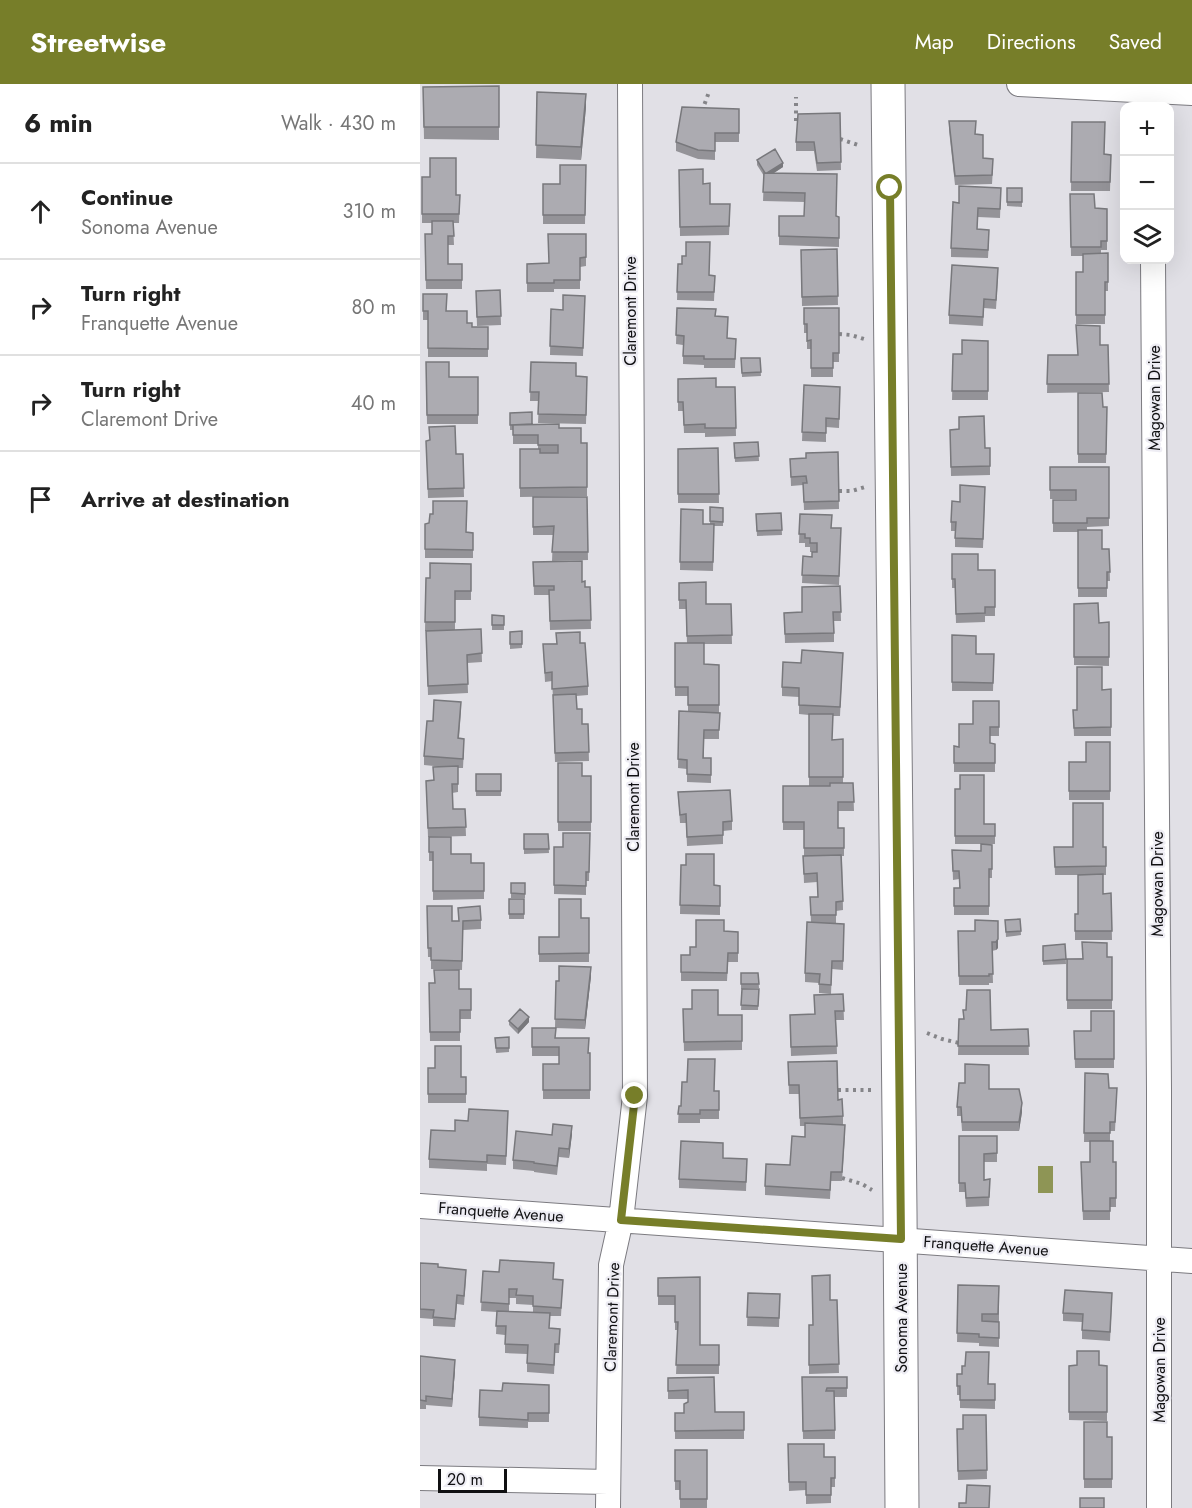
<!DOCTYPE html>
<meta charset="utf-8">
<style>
:root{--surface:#fff;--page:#f2f2f2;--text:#222;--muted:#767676;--line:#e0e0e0;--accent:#777e29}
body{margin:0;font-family:Jost,sans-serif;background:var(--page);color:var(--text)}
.controls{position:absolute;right:18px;top:18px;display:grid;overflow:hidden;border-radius:12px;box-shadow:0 6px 24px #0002}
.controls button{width:54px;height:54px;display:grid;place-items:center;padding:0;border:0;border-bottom:2px solid var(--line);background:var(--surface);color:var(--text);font:30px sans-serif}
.scale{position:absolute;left:18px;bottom:15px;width:69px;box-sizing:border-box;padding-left:6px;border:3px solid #101012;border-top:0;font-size:16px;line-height:21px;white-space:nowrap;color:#101012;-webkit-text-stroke:4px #eeedf4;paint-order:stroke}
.stop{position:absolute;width:18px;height:18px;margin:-14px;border:4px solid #777e29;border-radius:50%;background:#fff}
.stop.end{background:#777e29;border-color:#fff;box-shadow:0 2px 6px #0008}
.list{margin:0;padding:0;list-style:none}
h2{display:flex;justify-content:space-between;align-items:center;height:78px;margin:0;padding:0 24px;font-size:26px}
h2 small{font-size:20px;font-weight:400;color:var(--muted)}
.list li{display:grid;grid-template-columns:39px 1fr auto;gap:18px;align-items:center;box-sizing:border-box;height:96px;padding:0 24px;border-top:2px solid var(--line)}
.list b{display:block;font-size:22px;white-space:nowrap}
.list p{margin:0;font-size:20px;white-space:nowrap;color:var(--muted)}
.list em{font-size:20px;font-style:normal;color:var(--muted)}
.icon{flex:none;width:33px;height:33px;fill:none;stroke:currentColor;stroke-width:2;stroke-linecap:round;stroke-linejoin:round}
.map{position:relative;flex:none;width:772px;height:1424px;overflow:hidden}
header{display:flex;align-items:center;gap:36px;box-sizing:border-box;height:84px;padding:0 30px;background:var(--accent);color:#fff}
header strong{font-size:28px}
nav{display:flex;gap:33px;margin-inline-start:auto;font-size:21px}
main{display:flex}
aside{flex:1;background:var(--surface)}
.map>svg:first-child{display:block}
.water{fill:#8e9555}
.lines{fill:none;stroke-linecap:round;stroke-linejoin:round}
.street-casing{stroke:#7c7b80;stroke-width:26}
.secondary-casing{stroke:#7c7b80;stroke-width:35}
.path{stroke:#858589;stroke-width:4;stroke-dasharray:3 4.5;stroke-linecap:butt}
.street{stroke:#fff;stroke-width:24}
.secondary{stroke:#fff;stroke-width:33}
.wall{fill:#949398;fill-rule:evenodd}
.shaded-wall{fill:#78787c}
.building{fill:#acabb1;stroke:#78787c;stroke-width:1.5}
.route{stroke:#777e29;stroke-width:8}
.labels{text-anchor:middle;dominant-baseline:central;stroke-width:4.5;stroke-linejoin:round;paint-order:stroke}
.street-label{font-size:16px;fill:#101012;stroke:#eeedf4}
</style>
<header>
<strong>Streetwise</strong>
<nav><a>Map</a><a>Directions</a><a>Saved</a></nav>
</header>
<main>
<aside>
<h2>6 min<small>Walk · 430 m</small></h2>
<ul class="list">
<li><svg class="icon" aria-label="ahead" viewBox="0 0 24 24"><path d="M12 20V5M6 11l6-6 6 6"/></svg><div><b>Continue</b><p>Sonoma Avenue</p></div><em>310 m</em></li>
<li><svg class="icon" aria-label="right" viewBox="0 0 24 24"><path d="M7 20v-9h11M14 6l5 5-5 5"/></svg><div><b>Turn right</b><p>Franquette Avenue</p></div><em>80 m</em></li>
<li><svg class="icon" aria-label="right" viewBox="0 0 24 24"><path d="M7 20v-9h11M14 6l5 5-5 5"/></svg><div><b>Turn right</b><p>Claremont Drive</p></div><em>40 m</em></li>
<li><svg class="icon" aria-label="arrive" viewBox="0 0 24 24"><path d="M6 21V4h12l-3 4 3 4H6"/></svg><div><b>Arrive at destination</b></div></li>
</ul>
</aside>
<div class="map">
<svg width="772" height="1424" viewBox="0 0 772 1424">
<rect width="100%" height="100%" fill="#e1e0e6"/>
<!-- water -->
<path class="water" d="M618,1082H633V1109H618Z"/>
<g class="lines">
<defs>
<path id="street" d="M599,0L772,9
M733,176L739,1006V1424
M0,1122L772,1177
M0,1394L188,1398
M188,1424L191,1181L201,1136L215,1012L210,0"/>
<path id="secondary" d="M468,0L480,1127L482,1424"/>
</defs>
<!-- street casing -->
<use href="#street" class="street-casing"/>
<!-- secondary casing -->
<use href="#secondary" class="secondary-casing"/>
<!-- path -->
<path class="path" d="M282,27L289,8
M376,37V13
M420,55L441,62
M419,250L431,251L444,255
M419,407H432L445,403
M507,949L522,955L539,959
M418,1006H453
M422,1094L442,1100L452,1106"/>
<!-- street -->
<use href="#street" class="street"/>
<!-- secondary -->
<use href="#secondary" class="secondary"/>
</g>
<!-- wall -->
<path class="wall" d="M79,2V56L4,55L3,3Z
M117,8L166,23L161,76L116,74Z
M319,25V58H295V76L278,75L256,67V58Z
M420,29L421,86L397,87L394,67H376V58Z
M529,37L556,50L563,74L573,84L572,100L535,101L529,46Z
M652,38L685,70L691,71L690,107H651Z
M337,76L363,83L354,89L417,90L416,132L419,133V163L359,161V132H384L385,118L343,117L344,92L337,81Z
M166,81L165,140H123V100H140Z
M259,86L283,100L290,120L310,129L309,151L260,152Z
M2,93L36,111H40L39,139H33L34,161H28V180H42V205H6L5,150H12V139H2Z
M581,104L580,134L558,133L557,145L569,155L568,174L531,173V164L539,119Z
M587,104H602V123L587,122Z
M650,110L675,124L687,125V166H681V169H688V207H685V240H656V188H663V172H651Z
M166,150V182L160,183V205H134V208H107V180L128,179Z
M417,165L418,221L382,222L381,166Z
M258,180L289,191L295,192L294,217L257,216Z
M578,193L576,225L564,224L563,242L529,240V231Z
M80,206L81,241L57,242L56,207Z
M3,210L27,227L52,243H68V273H8V236H3Z
M165,212L163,272L130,271L131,225L143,226Z
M257,224L296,232L307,254L316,255L315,284H284V281L263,280V261L256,260Z
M384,224H419V278H413V293H391V265H387V249H384Z
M568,257V316H532L533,270H542Z
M688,261L689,308L627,309L628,271H657Z
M321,274H340L341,292L322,293Z
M6,278L29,293H58V340H7Z
M111,278L156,292L167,293L166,340L118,339L119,317H110Z
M258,295L296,303H315L316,352L285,353V349H264L263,327H258Z
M384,301L420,312L419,344L406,343V358L382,357Z
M658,309L683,323H687L686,379H658Z
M90,329L112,340L139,344L161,359H167V412L100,413V365H118V360H93V346H90Z
M530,346L565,364H570V391L531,392Z
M6,357L36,370H43L44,413L8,414Z
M338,358L339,377L315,378L314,359Z
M298,364L299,419H258V365Z
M418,368L419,425L384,426L383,401L371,402L370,375L386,374Z
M630,383H689V442L667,443V446L682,465H689L690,497H687V513H658V448H633V416H656V415H630Z
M565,411L563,464L535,463V447H531V438L540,418Z
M113,413H167L168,476L132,477L133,451H113Z
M290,423L303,424V442H294L293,487L260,486L261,425L283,440H290Z
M361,429L362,451L337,452L336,430Z
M380,430L412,444H421L419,501L382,499L383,472L392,473V468H390V463H385V459H379Z
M5,440L46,448L53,449V474H5Z
M532,470L558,486H575V532H565V538L536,539L535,504H532Z
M113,478L162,498L165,503H170L171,545L130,546L129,511H114Z
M51,480V516H35V546L61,545L62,578L47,579L48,609L8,611L6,547H16H5L6,494H10Z
M259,499L286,520H311L312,560H284V580L299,581V655H284V674H291V699L267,698V685L258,684L259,627L268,628V612H255V559H267L266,525H259Z
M420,502L421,537H414V558L365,559L364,529L382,528Z
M654,520L679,539L689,538V582L654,581Z
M72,531L84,532V546H72Z
M102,547V564L90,565V548Z
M532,551L556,570H574L573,607H532Z
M160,559L168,602V611L156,612L157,625L162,640H168L169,677L135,678L133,613L132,597L125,598L123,560Z
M423,569L420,632H413L412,656L423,655V699H433L434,727H418V744H424V772H422L423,826L416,827V840H424L423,886L412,885L411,910L399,909V899L385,898V889L391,839L390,813H398L397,798L384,799L383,772H384V746H363V702H389V631L379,630V613L362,612V603L381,579Z
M691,605V652H654L653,626H657L682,606Z
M579,617V652H570V659L575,660V688H534V662L539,663L553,640Z
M41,627L39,654L44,664L43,684H38V708L32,709L33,725H45L46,752L8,753L6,697L13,696L24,683L4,681V672L13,637Z
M690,658V716H649V678H666Z
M138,679L162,692H171V747H138Z
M56,690H81V712H56Z
M535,705L564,740H575V760H565L572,761V794H569V831H534V804H539V795L533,796L532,766L561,767V760H535Z
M258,708L312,737V746L303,747V760L267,762L266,739H260Z
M170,749L169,797H166V811L134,810V763H143Z
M104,750H128L129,769L104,770Z
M9,753L31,770L51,779H64V815L13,816V777H9Z
M634,763H683L686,782V791H683V810L691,809L692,856H655V830H658V791H635Z
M261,781L294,801L300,802V831L260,830Z
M91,799H105V814H91Z
M89,815H104V835H89Z
M7,822L32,837H39L38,824L61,836V845L43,846L42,886L11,885V873H8Z
M161,834H169V878H119V853H139Z
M600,835L601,851L586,853L585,836Z
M578,837V864L576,866L572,867L573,899H569V901H539L538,847H555Z
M304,847L318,848V878H308L307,897H261V871H270L276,863Z
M645,860L646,880L623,881V862Z
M687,873H692V925H647V875Z
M321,889H338L339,904L321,905Z
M171,892L165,945L135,944L136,897Z
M9,899L39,905H51V935H40V957H10Z
M322,905H339L338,926H321Z
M423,910L424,936H416L417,970L371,972L370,940L395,930Z
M263,925L298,931H322V966L264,967Z
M694,927V984H655L654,947H671Z
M539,935L571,946L608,945L609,971H538Z
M89,937L109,938L98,950L89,941Z
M112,944L170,969V1015H123V980H139V972H112Z
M89,953V968L76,969L75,954Z
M368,978L418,1016L423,1032V1041L425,1050L422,1097H411L410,1115L345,1111V1102L370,1081L385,1053V1042H380L379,1010H369Z
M8,984L41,993H46V1019H8Z
M665,989L689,1004H697L695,1047H690V1057L693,1078H696V1123H690V1136H663L661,1087L670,1078V1058H664Z
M569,1005L602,1028L599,1047H542L541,1032H537V1023Z
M294,1007H299V1035H280V1039H258L259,1022H261Z
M88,1027L86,1081L67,1080V1087L9,1084V1075L35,1047L48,1037Z
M152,1050L149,1074L139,1073L137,1091L114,1088V1087L93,1085V1076L132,1051Z
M539,1052H577V1078H564V1096L570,1095L569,1122L546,1123L545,1108H539Z
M303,1074L327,1075L326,1107L259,1104V1095Z
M0,1179L18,1183L46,1194L44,1221L37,1220L35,1243L13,1242V1235L0,1234Z
M63,1187L143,1196L141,1232H130L129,1244L140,1253L139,1269H135L134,1290L107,1288V1270L85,1269V1251L76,1250L77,1228L61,1227ZM89,1214H96V1220L113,1221V1229L89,1227Z
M280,1193V1261H299V1290H256L258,1246H255V1221H238V1194Z
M538,1201L579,1202V1263L559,1262V1259L537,1258Z
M328,1209L360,1210L359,1243L327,1242Z
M410,1216H417L419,1289L389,1290V1241H393Z
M692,1217L690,1257L662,1255V1238L643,1237V1229Z
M0,1272L35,1285L32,1323L6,1321V1325H0Z
M649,1282H687V1337L649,1336Z
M537,1290L568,1300H575V1325L540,1324V1311H537Z
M294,1293L295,1328H324V1355H255V1329H264L268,1318V1315H248V1294Z
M382,1293H427V1313H415V1355H383Z
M129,1301V1338H108V1344L59,1342V1333L82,1307Z
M566,1331L567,1395L538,1396L537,1345H543Z
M664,1338L687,1353H692V1404H664Z
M368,1360L404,1373H415V1403H411V1419L386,1420V1406L369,1407Z
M255,1366H287V1424H260V1406H255Z"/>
<!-- shaded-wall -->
<path class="shaded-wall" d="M166,10V23L161,76V63Z
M363,79V83L346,94V90Z
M578,855V864L576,866V858Z
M171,883V892L165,945V936Z
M109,933V938L98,950V945Z
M602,1019V1028L599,1047V1038Z
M152,1042V1050L149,1074V1065Z
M35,1276V1285L32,1323V1315Z"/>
<!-- building -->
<path class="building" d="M79,2V43H4L3,3Z
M117,8L166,10L161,63L116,61Z
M262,23L319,25V49H295V67L278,66L256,58Z
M420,29L421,78L397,79L394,58H376L378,30Z
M529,37H556L555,50L563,51V74L573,75L572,91L535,92Z
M652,38H685L684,70L691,71L690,98H651Z
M355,65L363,79L347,89H345L337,76Z
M10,74H36V111H40L39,130H2V93H10Z
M140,81H166L165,131H123V100H140Z
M283,85V100L290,99V120H310L309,142L260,143L259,86Z
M344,89L417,90L416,132L419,133V154L359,152V132H384L385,109L343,108Z
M539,102L581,104L580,125L558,124L557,145L569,146L568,166L531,164L533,118L539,119Z
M587,104H602V118H587Z
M650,110H674L675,124L687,125V157H681V163H651Z
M12,137H33L34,152H28V180H42V196H6L5,150H12Z
M128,150H166V173L160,174V196H134V199H107V180L129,179Z
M266,158H290L289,191L295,192L294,208H257L258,180H262V172H266Z
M417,165L418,212L382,213L381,166Z
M688,169V198H685V231H656V188H663V170Z
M532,181L578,184L576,216L564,215L563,233L529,231Z
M80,206L81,232L57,233L56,207Z
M3,210H27L26,227H47V239H52V243H68V265L8,264V227H3Z
M143,211L165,212L163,264L130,262L131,225L143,226Z
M257,224L296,225L295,232L308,233L307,254L316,255L315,275H284V272H263L264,252L256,251Z
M384,224H419V269H413V284H391V256L387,257V240H384Z
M656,241L680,242V261H688L689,300H627L628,271H658Z
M542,256L568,257V307H532L533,270H542Z
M321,274H340L341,288L322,289Z
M6,278H29V293H58V331H7Z
M111,278L156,279V292L167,293L166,331L118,330L119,308H110Z
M296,294V303H315L316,344H285V340L264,341L263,318H258V295Z
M384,301L420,303L419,335L406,334V349L382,348Z
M658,309H682L683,323H687L686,370H658Z
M112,328V340L90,341V329Z
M564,332L565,364H570V382L531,383L530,346L539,345V333Z
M139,340V344H161V359H167V403L100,404V365H120V369H138V361H118V351H93V341Z
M35,342L36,370H43L44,404L8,405L6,357L10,356L9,343Z
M338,358L339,372L315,374L314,359Z
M298,364L299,410H258V365Z
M418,368L419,417L384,418L383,399H387L386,392L371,393L370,375L386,374V369Z
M630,383H689V434H667V439H633V416H656V406H630Z
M540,401L565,403L563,455L535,454L536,438H531L532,417L540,418Z
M113,413H167L168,468H132L134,442L113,443Z
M13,417H47L46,448L53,449V466L5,465V440L9,439L10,430H13Z
M290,423L303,424V438L290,437Z
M261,425L283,426V440H294L293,478H260Z
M361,429L362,446L337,447L336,430Z
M380,430L412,431L411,444H421L419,492L382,491L383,472L392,473V468H397V459H390V454H385V450H379Z
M658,446H682V465H689L690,488H687V504H658Z
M532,470H558V486H575V523H565V529L536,530L535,495H532Z
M162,477V498L165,497V503H170L171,536L130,537L129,506H134V502H114L113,478Z
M10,479L51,480V507H35V538H5L6,494H10Z
M286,498V520H311L312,551L267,552L266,516H259V499Z
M420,502L421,528H413L414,549L365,550L364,529L382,528V503Z
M678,519L679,539L689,538V573H654V520Z
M72,531L84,532V541H72Z
M61,545L62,569L47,571L48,600L8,602L6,547Z
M102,547V560H90V548Z
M160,548V559H165L168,602L132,605V588L125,589L123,560H137L136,549Z
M532,551L556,552V570H574L573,599L532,598Z
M255,559H284V580L299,581V621H268V603H255Z
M382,566L423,569L420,623L379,621V604L362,603L363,578L381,579Z
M657,583H682V606L691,605V643L654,644L653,626H657Z
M156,610L157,625H162V640H168L169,668L135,669L133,611Z
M14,616L41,618L38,654L44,655L43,675L4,672L7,637H13Z
M553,617H579V643H570V659L575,660V679H534V662L539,663V640H553Z
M259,627L300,629L299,646H284L283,674H291V691L267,690V676L258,675Z
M389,630H413L412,656L423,655V693H389Z
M666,658H690V707H649V678H666Z
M138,679H162V692H171V738H138Z
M38,682V700H32L33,725H45L46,743L8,744L6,697L14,696L13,683Z
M56,690H81V707H56Z
M540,691H564V740H575V752H535V705H540Z
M410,699H433L434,718H418V744H424V764H384V738H363V702H410Z
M310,706L312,737L303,738V751L267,753L266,730L260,731L258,708Z
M653,719H683V763H686V782L635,783L634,763H653Z
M143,749H170L169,788H166V802L134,801V763H143Z
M104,750H128L129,765H104Z
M9,753H31V770H51V779H64V807H13V768H9Z
M561,760L572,761V785H569V822H534V804H540L539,787H533L532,766L561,767Z
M266,770H294V801L300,802V822L260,821L261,781H266Z
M421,771L423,817L416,818V831H391L390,813H398L397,789L384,790L383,772Z
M683,790V810L691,809L692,847H655V830H658V791Z
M91,799H105V810L91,809Z
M89,815H104V830H89Z
M139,815H161V834H169V869L119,870V853H139Z
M7,822H32V837H39L38,824L60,822L61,836L43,837L42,877L11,876V864H8Z
M600,835L601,847L586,848L585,836Z
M276,836H304V847L318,848V869H308L307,889L261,888V871H270V863H276Z
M555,836L578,837V855L576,858H572L573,890H569V892H539L538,847H555Z
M387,838L424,840L423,877H412L411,901L399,900L400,890L385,889Z
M662,858L687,859V873H692V916H647V875H663Z
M645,860L646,875L623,877V862Z
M139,882L171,883L165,936L135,935L136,897H139Z
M14,886H39V905H51V926H40V948H10L9,899H15Z
M321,889H338L339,900H321Z
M322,905H339L338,922L321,921Z
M272,906H298V931H322V957L264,958L263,925H272Z
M547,906H570L571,946L608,945L609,962H538L539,935H544L543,926H546Z
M423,910L424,927H415L417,962L371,963L370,931L395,930L394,911Z
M100,925L109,933L98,945L89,937Z
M671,927H694V975H655L654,947H671Z
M112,944H136L135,954H169L168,969H170V1006H123V980H139V963H112Z
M89,953V964H76L75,954Z
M15,962H41V993H46V1010H8V984H15Z
M268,975H295L294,1007H299V1026H280V1030H258L259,1022H261L262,998H267Z
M417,977L418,1016L422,1015L423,1032L380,1034L379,1001H369L368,978Z
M545,980L569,981V1005H599L602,1019L599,1038H542L541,1023H537L539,999H545Z
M665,989L688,990L689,1004H697L695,1038H690V1049H664Z
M49,1025L88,1027L86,1072L67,1071V1078L9,1075L11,1046L35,1047V1036L48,1037Z
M385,1039L425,1041L422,1088H411L410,1106L345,1102L346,1080L370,1081L372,1052L385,1053Z
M133,1040L152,1042L149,1065L139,1064L137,1082L114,1079V1078L93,1076L96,1047L132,1051Z
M539,1052H577V1069L564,1070V1096L570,1095L569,1113L546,1114L545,1099H539Z
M261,1057L303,1059V1074L327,1075L326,1098L259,1095Z
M670,1057H693V1078H696V1114H690V1127H663L661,1078H670Z
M80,1176L134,1179L133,1195L143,1196L141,1224L113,1222V1212L96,1211L97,1205H89V1220L61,1218L63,1187L79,1188Z
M0,1179L18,1180V1183L46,1186L44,1212L37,1211L35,1235L13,1233L14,1226L0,1225Z
M410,1191V1216H417L419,1280L389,1281V1241H393L392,1192Z
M280,1193V1261H299V1281H256L258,1238H255V1212H238V1194Z
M538,1201L579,1202L578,1230H562V1237L579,1238V1254L559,1253V1250L537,1249Z
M645,1206L692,1209L690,1248L662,1246L663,1230L643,1229Z
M328,1209L360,1210L359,1234L327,1233Z
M77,1227L130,1229L129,1244L140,1245L139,1260H135L134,1281L107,1279L108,1261L85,1260L86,1242H76Z
M657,1267H679V1281L687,1282V1328H649V1282L657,1281Z
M546,1268H569L568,1300H575V1316H540V1302H537V1290H542V1282H545Z
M0,1272L35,1276L32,1315L6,1312V1317L0,1316Z
M294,1293L295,1328H324V1346L255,1347V1329H264V1320L268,1318V1306L248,1307V1294Z
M382,1293H427V1304H407L406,1307H414L415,1346L383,1347Z
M83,1299L129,1301V1329H108V1336L59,1333L60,1306L82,1307Z
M543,1331H566L567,1386L538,1387L537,1345H543Z
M664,1338H687V1353H692V1395H664Z
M368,1360H404V1373H415V1394H411V1411H386V1398H369Z
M255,1366H287V1415H260V1397H255Z
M547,1401L570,1402L569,1424H539V1419H546Z
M660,1414H684V1424H660Z"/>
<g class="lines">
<!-- route -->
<path class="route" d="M215,1012L201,1136L481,1155L470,104"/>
</g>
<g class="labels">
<!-- street labels -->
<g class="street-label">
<text transform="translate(210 227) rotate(-90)">Claremont Drive</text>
<text transform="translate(734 314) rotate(-90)">Magowan Drive</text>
<text transform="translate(213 713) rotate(-90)">Claremont Drive</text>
<text transform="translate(737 800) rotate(-90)">Magowan Drive</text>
<text transform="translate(81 1128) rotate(4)">Franquette Avenue</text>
<text transform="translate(566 1162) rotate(4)">Franquette Avenue</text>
<text transform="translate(192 1233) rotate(-88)">Claremont Drive</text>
<text transform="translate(481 1234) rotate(-90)">Sonoma Avenue</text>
<text transform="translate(739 1286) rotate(-90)">Magowan Drive</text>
</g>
</g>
</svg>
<div class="controls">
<button>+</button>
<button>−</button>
<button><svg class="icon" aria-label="layers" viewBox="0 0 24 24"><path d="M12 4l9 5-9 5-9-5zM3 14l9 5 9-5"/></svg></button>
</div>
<div class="scale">20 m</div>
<div class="stop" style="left:470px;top:104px"></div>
<div class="stop end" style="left:215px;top:1012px"></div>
</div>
</main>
